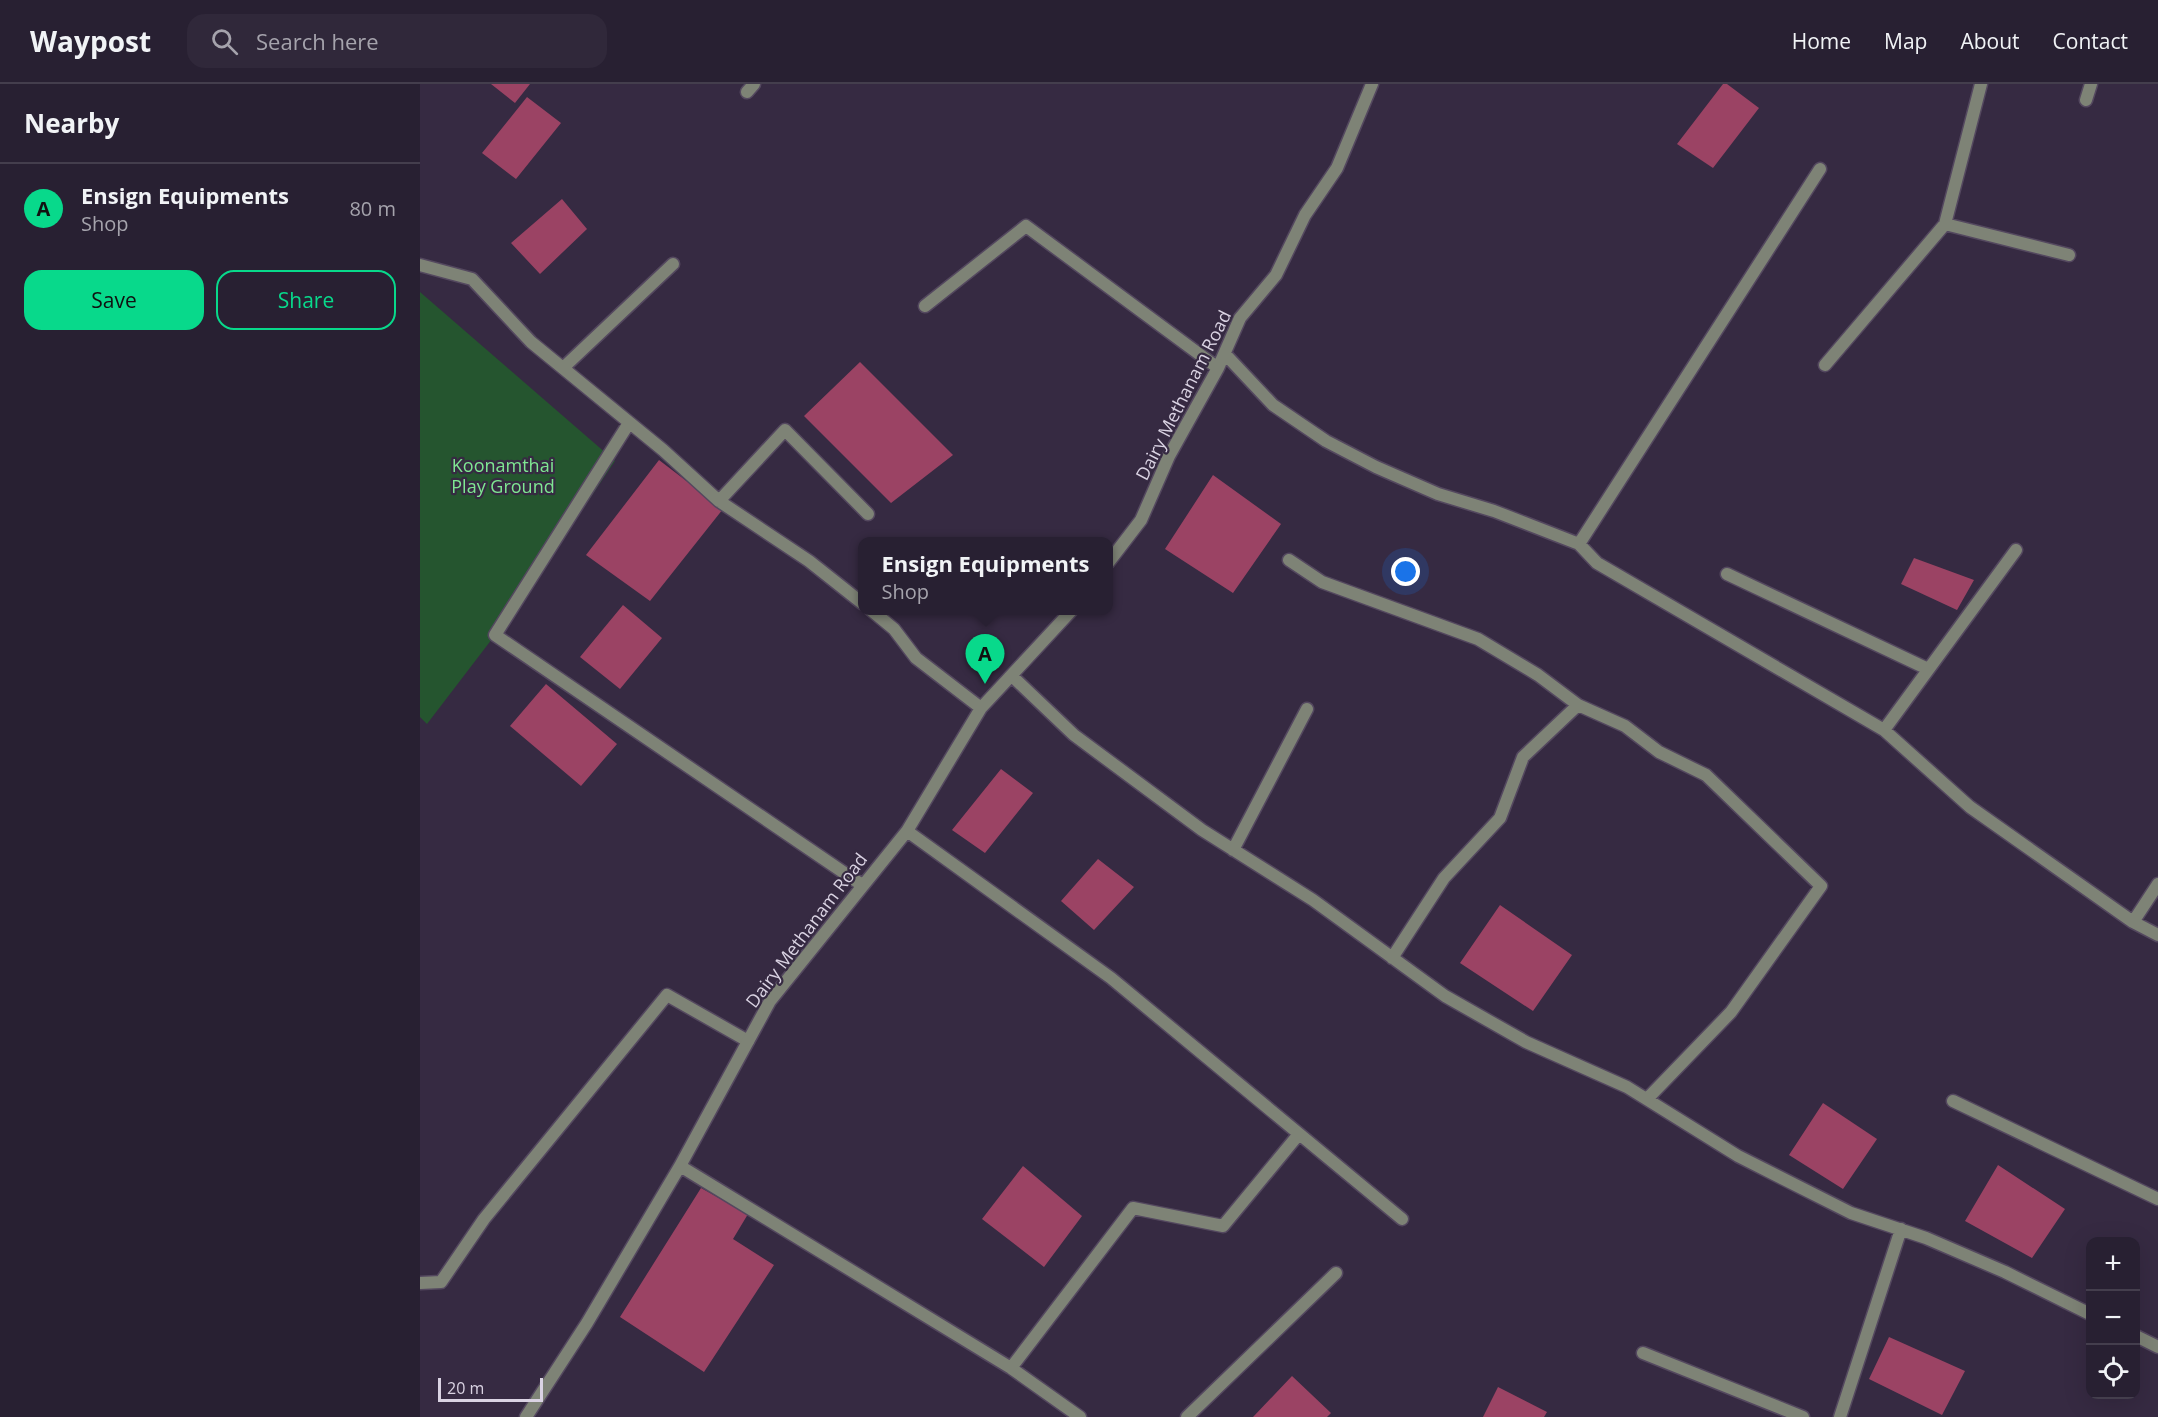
<!DOCTYPE html>
<meta charset="utf-8">
<style>
:root{--surface:#282032;--page:#30283a;--text:#f1f3f6;--muted:#a5a3ac;--line:#443e4d;--accent:#08d98b}
body{margin:0;font-family:"Open Sans",sans-serif;background:var(--page);color:var(--text)}
.controls{position:absolute;right:18px;bottom:18px;display:grid;overflow:hidden;border-radius:12px;box-shadow:0 6px 24px #0002}
.controls button{width:54px;height:54px;display:grid;place-items:center;padding:0;border:0;border-bottom:2px solid var(--line);background:var(--surface);color:var(--text);font:30px sans-serif}
.scale{position:absolute;left:18px;bottom:15px;width:105px;box-sizing:border-box;padding-left:6px;border:3px solid #dad3e3;border-top:0;font-size:16px;line-height:21px;white-space:nowrap;color:#dad3e3;-webkit-text-stroke:4px #362a42;paint-order:stroke}
.you{position:absolute;left:986px;top:488px;width:21px;height:21px;margin:-15px;border:4px solid #fff;border-radius:50%;background:#1a73e8;box-shadow:0 0 0 9px #1a73e833}
.badge{display:grid;place-items:center;width:39px;height:39px;border-radius:50%;background:var(--accent);color:#111;font-size:20px;font-weight:700}
.pin{position:absolute;translate:-50% -50px;filter:drop-shadow(0 2px 3px #0008)}
.pin::after{content:'';position:absolute;top:32px;width:21px;height:18px;background:inherit;clip-path:polygon(0 0,100% 0,50% 100%)}
.popup{position:absolute;left:438px;top:453px;width:255px;height:78px;box-sizing:border-box;display:grid;place-content:center;border-radius:12px;background:var(--surface);filter:drop-shadow(0 2px 4px #0005);font-size:20px;white-space:nowrap;color:var(--muted)}
.popup b{font-size:22px;color:var(--text)}
.popup::after{content:'';position:absolute;left:50%;top:100%;margin-left:-12px;border:12px solid transparent;border-top-color:var(--surface)}
.list{margin:0;padding:0;list-style:none}
h2{display:flex;justify-content:space-between;align-items:center;height:78px;margin:0;padding:0 24px;font-size:26px}
h2 small{font-size:20px;font-weight:400;color:var(--muted)}
.list li{display:grid;grid-template-columns:39px 1fr auto;gap:18px;align-items:center;box-sizing:border-box;height:90px;padding:0 24px;border-top:2px solid var(--line)}
.list b{display:block;font-size:22px;white-space:nowrap}
.list p{margin:0;font-size:20px;white-space:nowrap;color:var(--muted)}
.list em{font-size:20px;font-style:normal;color:var(--muted)}
.actions{display:flex;gap:12px;padding:18px 24px}
.actions a{flex:1;padding:14px 0;border:2px solid var(--accent);border-radius:18px;text-align:center;font-size:21px;color:var(--accent)}
.actions .main{background:var(--accent);color:#111}
.icon{flex:none;width:33px;height:33px;fill:none;stroke:currentColor;stroke-width:2;stroke-linecap:round;stroke-linejoin:round}
.map{position:relative;flex:none;width:1738px;height:1333px;overflow:hidden}
header{display:flex;align-items:center;gap:36px;box-sizing:border-box;height:84px;padding:0 30px;background:var(--surface);border-bottom:2px solid var(--line)}
header strong{font-size:28px}
nav{display:flex;gap:33px;margin-inline-start:auto;font-size:21px}
.search{width:420px;height:54px;background:var(--page);display:flex;align-items:center;gap:15px;box-sizing:border-box;padding:0 21px;border-radius:18px;color:var(--muted);font-size:22px}
main{display:flex}
aside{flex:1;background:var(--surface)}
.map>svg:first-child{display:block}
.green{fill:#25552f}
.building{fill:#9b4364}
.lines{fill:none;stroke-linecap:round;stroke-linejoin:round}
.lane-casing{stroke:#54485f;stroke-width:15}
.street-casing{stroke:#54485f;stroke-width:15}
.lane{stroke:#7e8376;stroke-width:12}
.street{stroke:#7e8376;stroke-width:12}
.labels{text-anchor:middle;dominant-baseline:central;stroke-width:4.5;stroke-linejoin:round;paint-order:stroke}
.street-label{font-size:18px;fill:#dad3e3;stroke:#362a42}
.park-label{font-size:18px;fill:#7fe792;stroke:#362a42}
</style>
<header>
<strong>Waypost</strong>
<div class="search"><svg class="icon" aria-label="search" viewBox="0 0 24 24"><circle cx="10" cy="10" r="6"/><path d="M15 15l6 6"/></svg>Search here</div>
<nav><a>Home</a><a>Map</a><a>About</a><a>Contact</a></nav>
</header>
<main>
<aside>
<h2>Nearby<small></small></h2>
<ul class="list">
<li><span class="badge">A</span><div><b>Ensign Equipments</b><p>Shop</p></div><em>80 m</em></li>
</ul>
<div class="actions"><a class="main">Save</a><a>Share</a></div>
</aside>
<div class="map">
<svg width="1738" height="1333" viewBox="0 0 1738 1333">
<rect width="100%" height="100%" fill="#362a42"/>
<!-- green -->
<path class="green" d="M0,208L195,377L101,517L7,640L0,633Z"/>
<!-- building -->
<path class="building" d="M71,0H110L95,19Z
M1303,0H1307L1339,24L1293,84L1257,60Z
M107,13L141,39L96,95L62,69Z
M142,115L167,145L120,190L91,159Z
M440,278L533,371L471,419L384,332Z
M239,376L303,425L230,517L166,471Z
M793,391L861,440L813,509L745,465Z
M1494,474L1554,496L1537,526L1481,500Z
M203,521L242,554L200,605L160,573Z
M126,600L197,660L161,702L90,642Z
M581,685L613,709L565,769L532,746Z
M678,775L714,803L674,846L641,817Z
M1080,821L1152,871L1113,927L1040,879Z
M1403,1019L1457,1055L1423,1105L1369,1071Z
M1578,1081L1645,1125L1612,1174L1545,1137Z
M603,1082L662,1132L624,1183L562,1135Z
M281,1104L328,1130L313,1155L354,1181L284,1288L200,1233Z
M1469,1253L1545,1287L1522,1331L1449,1295Z
M872,1292L911,1329L907,1333H833Z
M1078,1303L1127,1328L1124,1333H1063Z"/>
<g class="lines">
<defs>
<path id="lane" d="M0,1199L21,1198L64,1135L247,911L328,957"/>
<path id="street" d="M327,8L334,0
M1666,16L1671,0
M1525,140L1649,171
M0,181L52,195L111,258L243,366L299,417L389,477L442,519
M505,222L606,142L798,284
M805,270L853,321L906,357L956,383L1018,410L1074,427L1159,460L1177,479L1464,646L1550,723L1713,838L1738,851
M1405,281L1525,140L1561,0
M143,284L253,180
M209,339L75,551L442,801
M299,417L365,346L448,430
M1159,460L1400,85
M869,476L902,498L1058,555L1118,591L1158,621L1103,673L1080,734L1024,794L972,874
M688,479L721,436L749,372L798,284L820,234L856,191L885,131L917,84L952,0
M1307,490L1508,585
M451,526L474,545L496,574L561,624
M592,592L654,651L782,746L893,816L1025,912L1106,958L1207,1003L1318,1072L1431,1129L1506,1154L1585,1188L1670,1230
M1158,621L1205,642L1239,668L1286,691L1401,802L1311,928L1227,1015
M1464,646L1596,466
M487,747L691,894L982,1135
M813,766L887,625
M1713,838L1738,800
M1533,1017L1738,1115
M260,1082L591,1284L660,1333
M1716,1252L1738,1263
M1223,1269L1383,1333
M591,1284L713,1124L803,1142L879,1050
M106,1333L167,1239L260,1082L350,917L487,747L561,624L652,526
M767,1333L916,1189
M1420,1333L1481,1145"/>
</defs>
<!-- lane casing -->
<use href="#lane" class="lane-casing"/>
<!-- street casing -->
<use href="#street" class="street-casing"/>
<!-- lane -->
<use href="#lane" class="lane"/>
<!-- street -->
<use href="#street" class="street"/>
</g>
<g class="labels">
<!-- street labels -->
<g class="street-label">
<text transform="translate(763 311) rotate(-63)">Dairy Methanam Road</text>
<text transform="translate(386 846) rotate(-53)">Dairy Methanam Road</text>
</g>
<!-- park labels -->
<g class="park-label">
<text x="83" y="381">Koonamthai<tspan x="83" dy="21">Play Ground</tspan></text>
</g>
</g>
</svg>
<div class="controls">
<button>+</button>
<button>−</button>
<button><svg class="icon" aria-label="locate" viewBox="0 0 24 24"><circle cx="12" cy="12" r="6"/><path d="M12 2v4M12 18v4M2 12h4M18 12h4"/></svg></button>
</div>
<div class="scale">20 m</div>
<div class="you"></div>
<div class="pin badge" style="left:565px;top:600px">A</div>
<div class="popup"><b>Ensign Equipments</b>Shop</div>
</div>
</main>
